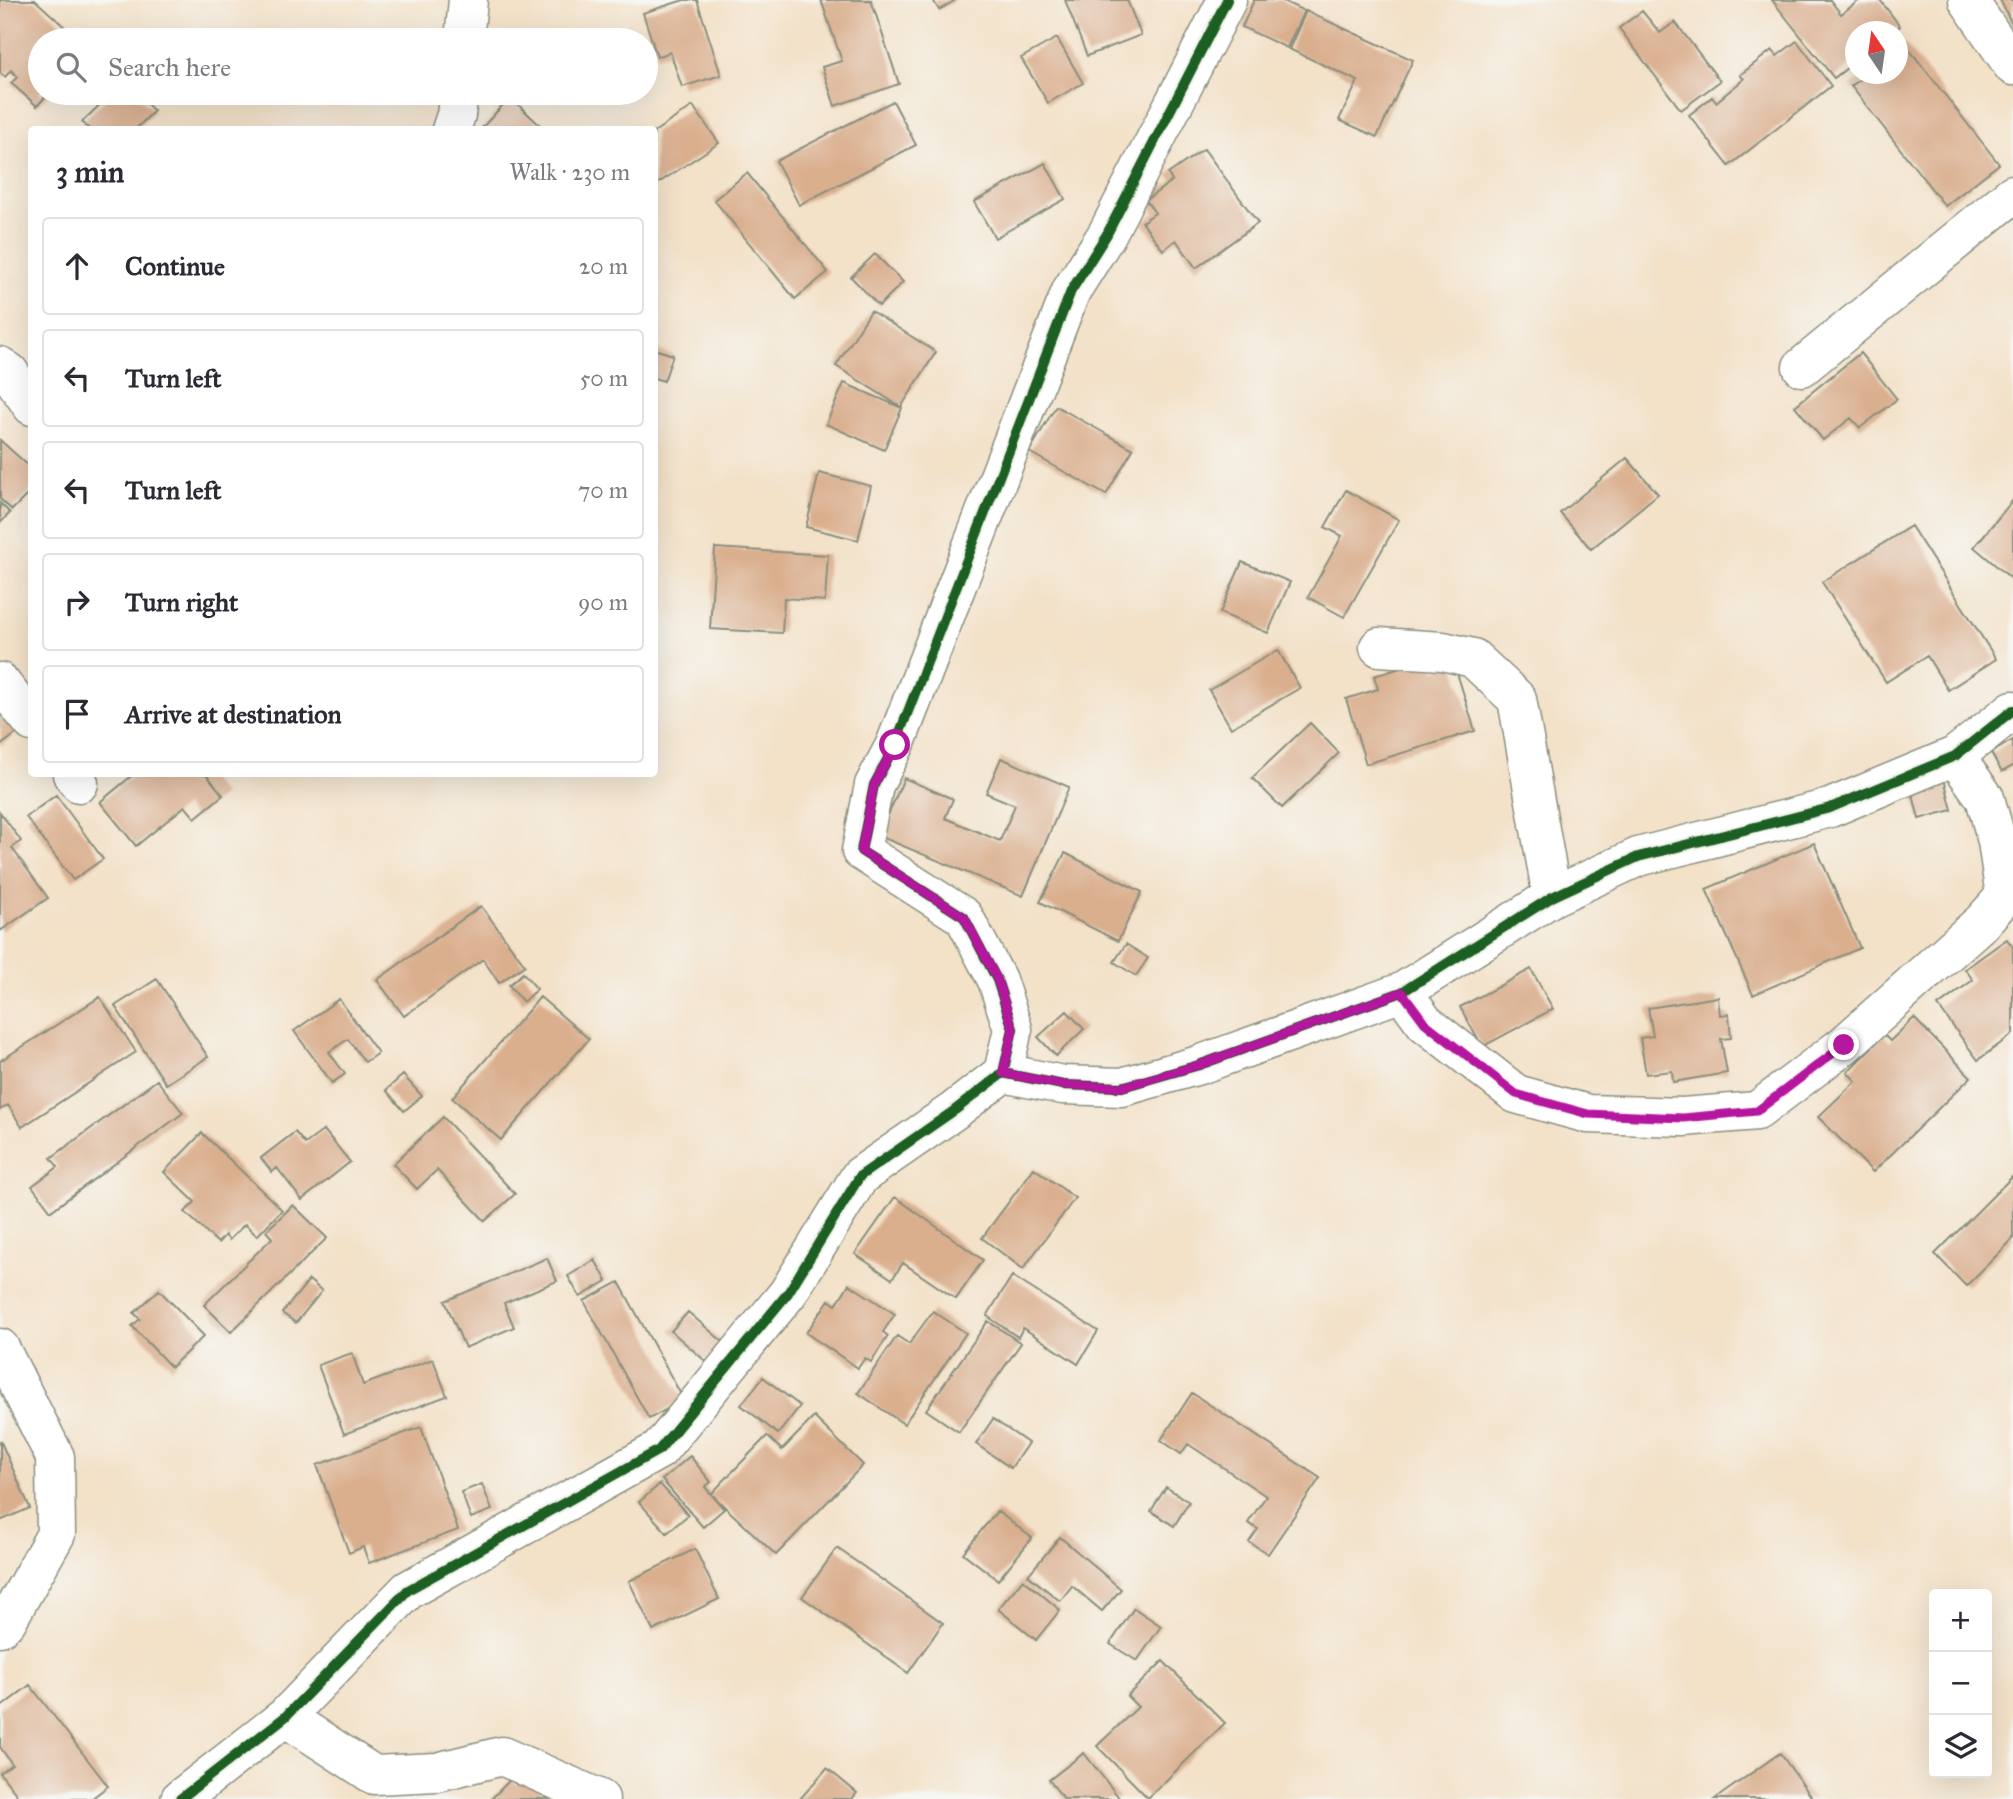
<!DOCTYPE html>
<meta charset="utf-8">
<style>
:root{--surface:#fff;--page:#f2f2f3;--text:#2b2b33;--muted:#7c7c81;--line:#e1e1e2}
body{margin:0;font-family:"IM FELL Great Primer",serif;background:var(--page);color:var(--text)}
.controls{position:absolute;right:21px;bottom:21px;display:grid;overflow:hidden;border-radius:7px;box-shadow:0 7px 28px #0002}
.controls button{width:63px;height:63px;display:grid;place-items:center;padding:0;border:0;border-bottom:2px solid var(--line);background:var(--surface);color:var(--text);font:35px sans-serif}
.compass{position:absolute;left:1845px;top:21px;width:63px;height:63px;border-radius:50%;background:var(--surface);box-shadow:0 7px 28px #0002;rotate:347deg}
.stop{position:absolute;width:21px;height:21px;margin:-16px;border:5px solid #b5179e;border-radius:50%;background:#fff}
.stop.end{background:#b5179e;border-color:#fff;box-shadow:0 2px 7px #0008}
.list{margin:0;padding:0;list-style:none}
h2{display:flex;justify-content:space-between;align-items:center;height:91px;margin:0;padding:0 28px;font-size:30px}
h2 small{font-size:23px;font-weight:400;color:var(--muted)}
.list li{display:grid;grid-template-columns:46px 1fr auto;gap:21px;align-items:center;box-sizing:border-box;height:98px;margin:0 14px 14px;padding:0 14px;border:2px solid var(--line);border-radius:7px}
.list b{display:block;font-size:26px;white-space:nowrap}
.list em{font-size:23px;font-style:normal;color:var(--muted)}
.icon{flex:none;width:38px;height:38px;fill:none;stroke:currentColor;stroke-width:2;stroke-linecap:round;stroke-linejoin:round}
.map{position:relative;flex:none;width:2013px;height:1799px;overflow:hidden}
.search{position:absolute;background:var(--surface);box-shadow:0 7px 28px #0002;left:28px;top:28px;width:630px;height:77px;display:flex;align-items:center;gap:18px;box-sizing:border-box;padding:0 24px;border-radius:38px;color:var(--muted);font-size:26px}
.panel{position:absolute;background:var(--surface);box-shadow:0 7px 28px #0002;left:28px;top:126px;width:630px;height:651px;border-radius:7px}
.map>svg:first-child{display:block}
.building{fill:#daaf8e}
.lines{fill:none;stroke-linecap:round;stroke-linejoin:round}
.street-casing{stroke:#898f7e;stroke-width:41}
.street{stroke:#fff;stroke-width:38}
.cycleway-casing{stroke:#f6f6f2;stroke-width:15}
.cycleway{stroke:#1b5e20;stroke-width:10}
.route{stroke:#b5179e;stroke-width:9}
</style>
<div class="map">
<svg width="2013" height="1799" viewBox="0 0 2013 1799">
<rect width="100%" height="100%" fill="#f6f6f2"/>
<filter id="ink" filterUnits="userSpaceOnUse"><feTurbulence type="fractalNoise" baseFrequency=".0143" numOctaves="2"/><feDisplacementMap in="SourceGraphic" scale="14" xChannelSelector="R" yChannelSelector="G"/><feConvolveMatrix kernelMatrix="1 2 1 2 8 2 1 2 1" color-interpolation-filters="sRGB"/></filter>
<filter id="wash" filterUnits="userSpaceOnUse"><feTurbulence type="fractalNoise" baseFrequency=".00686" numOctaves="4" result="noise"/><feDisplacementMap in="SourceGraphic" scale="28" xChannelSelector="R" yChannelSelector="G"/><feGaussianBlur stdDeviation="1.57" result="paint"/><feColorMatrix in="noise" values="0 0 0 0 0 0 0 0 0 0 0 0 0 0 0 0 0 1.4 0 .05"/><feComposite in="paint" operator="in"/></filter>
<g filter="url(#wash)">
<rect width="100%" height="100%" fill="#f3e1c8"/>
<g id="blocks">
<!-- building -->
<path class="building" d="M0,0H35L79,40H40V93H49L37,106L11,83L18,77L11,70L5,77L0,73Z
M684,0H697L721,75L682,87L670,52L657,57L643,13Z
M821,0H871L899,84L835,106L822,67L842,61Z
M933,0H956L939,10Z
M1065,0H1127L1141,35L1087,56Z
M1254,0H1281L1304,11L1287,48L1242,27Z
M1772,0H1830L1841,14L1860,0H1880L1900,26L1893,32H1856V61L1834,78Z
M2000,0H2013V26Z
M1306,11L1413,60L1377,137L1339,120L1358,81L1289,49Z
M1642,11L1660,33L1675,22L1720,81L1681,110L1619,28Z
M1057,38L1083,83L1048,103L1021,58Z
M1797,41L1831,86L1729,166L1689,115L1712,97L1716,102L1744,79L1740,75L1772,50L1777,56Z
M1905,44L1999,164L1945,206L1851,86L1868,74H1898V50Z
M112,93H136L154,111L135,130H90L82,122Z
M510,97L545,130H480Z
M893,101L916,145L799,205L776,161Z
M693,106L719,143L654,186V132Z
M1204,149L1258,223L1196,268L1176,240L1163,250L1142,222L1155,213L1146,200L1172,181L1168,174Z
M1045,163L1065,199L995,238L974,202Z
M747,173L828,272L795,299L714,200Z
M875,254L903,282L879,306L851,277Z
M871,311L936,352L901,407L836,366Z
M654,349L673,355L664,381L654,378Z
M1860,353L1897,399L1860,428L1851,418L1823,440L1795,406Z
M844,383L902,408L884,450L826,424Z
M1056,406L1133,449L1106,495L1029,452Z
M0,440L32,469V490L12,510L0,499Z
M1627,458L1658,494L1591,549L1560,513Z
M819,473L871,486L858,540L806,527Z
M1346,490L1399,520L1344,617L1308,597L1342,536L1325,527Z
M2013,500V580L1974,547Z
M0,503L10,513L0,523Z
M1911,526L1996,659L1948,690L1927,656L1886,682L1822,582Z
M715,548L828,555L825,601L784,598L782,633L710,629Z
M1242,562L1290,582L1268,633L1220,613Z
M1278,650L1300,688L1231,728L1209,690Z
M1431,659L1435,670L1454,663L1475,731L1366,764L1346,699L1378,689L1374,676Z
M0,703L21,730L0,746Z
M1310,723L1339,753L1282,808L1252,778Z
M2013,740V766L2002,772L1991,753Z
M1001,758L1069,787L1023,896L879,836L904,778L953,799L945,818L1000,841L1015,805L986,793Z
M134,774H206L223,795L195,818L185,806L136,846L100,802Z
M1944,779L1952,810L1919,819L1911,787Z
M56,795L103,859L73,880L26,817Z
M0,812L21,841L12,848L48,898L0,931Z
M1814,843L1860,948L1753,995L1706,889Z
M1065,853L1142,892L1118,941L1040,902Z
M481,906L525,965L499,983L483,959L404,1016L377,980Z
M2007,939L2013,947V1034L1978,1060L1938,1006L1973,980L1965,969Z
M1126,944L1148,958L1136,976L1114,962Z
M1531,969L1553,1009L1482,1047L1460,1007Z
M523,973L537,989L523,1002L509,985Z
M157,979L208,1057L166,1084L115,1006Z
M100,997L136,1052L22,1127L8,1105L0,1110V1061Z
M540,997L589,1039L501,1140L452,1098Z
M1718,997L1720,1015L1729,1014L1731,1038L1721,1039L1727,1073L1673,1082L1672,1071L1646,1074L1640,1038L1653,1036L1648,1008Z
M339,999L378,1053L365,1062L348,1039L329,1052L345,1074L332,1083L294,1031Z
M1067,1011L1084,1029L1056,1056L1038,1037Z
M1914,1018L1971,1077L1873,1172L1818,1117L1856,1081L1847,1072L1884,1035L1890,1041Z
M403,1075L422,1096L404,1111L386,1090Z
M157,1080L183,1113L51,1211L32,1186L58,1167L51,1158Z
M443,1117L515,1194L485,1221L437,1170L417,1189L393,1164Z
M324,1130L350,1162L302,1200L277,1168L272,1172L261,1158L295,1132L305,1144Z
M202,1133L282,1210L257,1236L245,1224L229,1240L225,1235L218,1243L185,1212L195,1202L164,1172Z
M1034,1168L1075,1198L1023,1269L982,1238Z
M2013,1176V1239L1966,1286L1935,1254Z
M895,1197L983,1260L956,1299L903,1263L892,1279L855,1254Z
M293,1205L327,1238L231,1332L204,1305L272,1238L266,1231Z
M547,1258L557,1281L504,1303L514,1327L465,1348L445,1301Z
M595,1260L607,1281L580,1297L568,1276Z
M1012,1276L1098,1331L1078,1364L1023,1328L1018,1337L987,1316Z
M309,1280L322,1291L296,1323L282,1313Z
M619,1282L684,1400L649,1419L584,1301Z
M849,1284L895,1314L883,1332L888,1336L871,1362L865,1358L858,1368L806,1333L829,1300L836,1305Z
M159,1290L204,1336L171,1367L132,1326L140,1319L134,1313Z
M933,1311L966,1333L904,1424L858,1393L897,1336L909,1344Z
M688,1312L728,1346L710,1365L671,1331Z
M988,1321L1021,1343L959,1432L926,1410Z
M352,1353L363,1385L433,1359L447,1396L344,1434L318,1365Z
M763,1377L800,1406L778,1434L741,1405Z
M1192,1393L1320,1478L1268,1554L1249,1542L1258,1529L1248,1523L1266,1496L1188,1444L1181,1454L1161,1440Z
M814,1417L863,1465L776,1555L711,1494L767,1436L782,1450Z
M993,1419L1028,1443L1011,1468L976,1444Z
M421,1427L458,1530L369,1563L363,1547L349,1553L317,1465Z
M0,1440L30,1508L0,1521Z
M690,1456L711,1482L705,1487L724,1509L703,1527L662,1480Z
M482,1484L492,1510L471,1518L461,1492Z
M660,1484L688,1515L667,1533L639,1502Z
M1166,1487L1189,1502L1174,1526L1151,1511Z
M997,1511L1032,1538L998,1580L963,1553Z
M1060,1537L1121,1589L1102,1611L1072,1586L1060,1601L1028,1575Z
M837,1548L943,1623L908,1673L802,1597Z
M695,1549L719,1599L653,1631L629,1581Z
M1023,1579L1060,1610L1036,1640L998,1609Z
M1134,1608L1161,1626L1137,1661L1110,1644Z
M1163,1661L1225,1723L1148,1798L1097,1746L1138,1707L1127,1696Z
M30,1685L108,1786L91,1799H20L0,1773L12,1764L0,1747V1708Z
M1084,1753L1120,1799H1064L1049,1780Z
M1780,1753L1813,1799H1715Z
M827,1768L857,1793L852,1799H800Z
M526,1776L549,1799H491L511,1779L517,1785Z"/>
</g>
</g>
<g filter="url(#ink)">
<use href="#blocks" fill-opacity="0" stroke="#898f7e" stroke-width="2"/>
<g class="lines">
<defs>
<path id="street" d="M1968,0L2013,66
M464,40L468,0
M451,130L456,115L459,93
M0,366L9,372L32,406
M1802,367L2013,194
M1379,647L1443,651L1473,658L1517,699L1552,897
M0,682L32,722
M72,774L79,783
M1402,992L1425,1023L1516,1094L1588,1114L1683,1117L1757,1111L1844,1045L1982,922L2005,896L1997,841L1985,798L1955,756
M1003,1073L1013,1029L997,980L964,917L861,851L874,785L895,745L1071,291L1107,234L1227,0
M0,1348L55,1457L56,1534L7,1621L0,1627
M285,1717L374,1775L437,1772L502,1756L600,1799
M180,1799L285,1717L408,1590L659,1450L788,1293L860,1176L955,1110L1003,1073L1063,1085L1122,1087L1199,1065L1402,992L1552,897L1638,857L1830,808L1955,756L2013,710"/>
</defs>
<!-- street casing -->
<use href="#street" class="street-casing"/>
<!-- street -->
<use href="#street" class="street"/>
<defs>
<path id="cycleway" d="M1003,1073L1013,1029L997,980L964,917L861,851L874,785L895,745L1071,291L1107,234L1227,0
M180,1799L285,1717L408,1590L659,1450L788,1293L860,1176L955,1110L1003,1073L1063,1085L1122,1087L1199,1065L1402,992L1552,897L1638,857L1830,808L1955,756L2013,710"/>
</defs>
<!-- cycleway casing -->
<use href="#cycleway" class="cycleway-casing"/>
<!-- cycleway -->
<use href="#cycleway" class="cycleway"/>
</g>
</g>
<g class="lines" filter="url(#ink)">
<!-- route -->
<path class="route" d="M895,745L874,785L861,851L964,917L997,979L1013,1029L1003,1073L1063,1085L1122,1087L1199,1065L1402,992L1425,1023L1516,1094L1588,1114L1683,1118L1757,1111L1844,1045"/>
</g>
</svg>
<div class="controls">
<button>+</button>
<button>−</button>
<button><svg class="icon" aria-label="layers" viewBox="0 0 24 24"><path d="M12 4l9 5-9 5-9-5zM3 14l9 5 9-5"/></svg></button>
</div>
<svg class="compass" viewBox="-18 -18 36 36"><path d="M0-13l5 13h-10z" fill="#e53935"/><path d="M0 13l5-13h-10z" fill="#7c7c81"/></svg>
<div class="stop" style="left:895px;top:745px"></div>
<div class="stop end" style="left:1844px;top:1045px"></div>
<div class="search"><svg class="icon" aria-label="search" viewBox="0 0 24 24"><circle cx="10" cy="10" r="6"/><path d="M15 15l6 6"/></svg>Search here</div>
<section class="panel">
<h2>3 min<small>Walk · 230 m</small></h2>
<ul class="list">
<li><svg class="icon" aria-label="ahead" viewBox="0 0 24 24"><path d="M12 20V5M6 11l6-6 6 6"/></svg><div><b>Continue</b></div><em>20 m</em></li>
<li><svg class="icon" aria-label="left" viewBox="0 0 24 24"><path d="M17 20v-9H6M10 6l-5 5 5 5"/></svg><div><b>Turn left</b></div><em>50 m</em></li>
<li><svg class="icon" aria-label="left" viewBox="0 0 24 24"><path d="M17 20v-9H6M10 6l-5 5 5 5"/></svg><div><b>Turn left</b></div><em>70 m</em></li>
<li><svg class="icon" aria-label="right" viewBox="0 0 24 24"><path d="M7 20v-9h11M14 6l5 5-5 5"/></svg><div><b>Turn right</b></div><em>90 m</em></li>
<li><svg class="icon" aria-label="arrive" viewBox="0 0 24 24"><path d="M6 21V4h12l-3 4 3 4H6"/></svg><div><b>Arrive at destination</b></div></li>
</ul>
</section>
</div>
